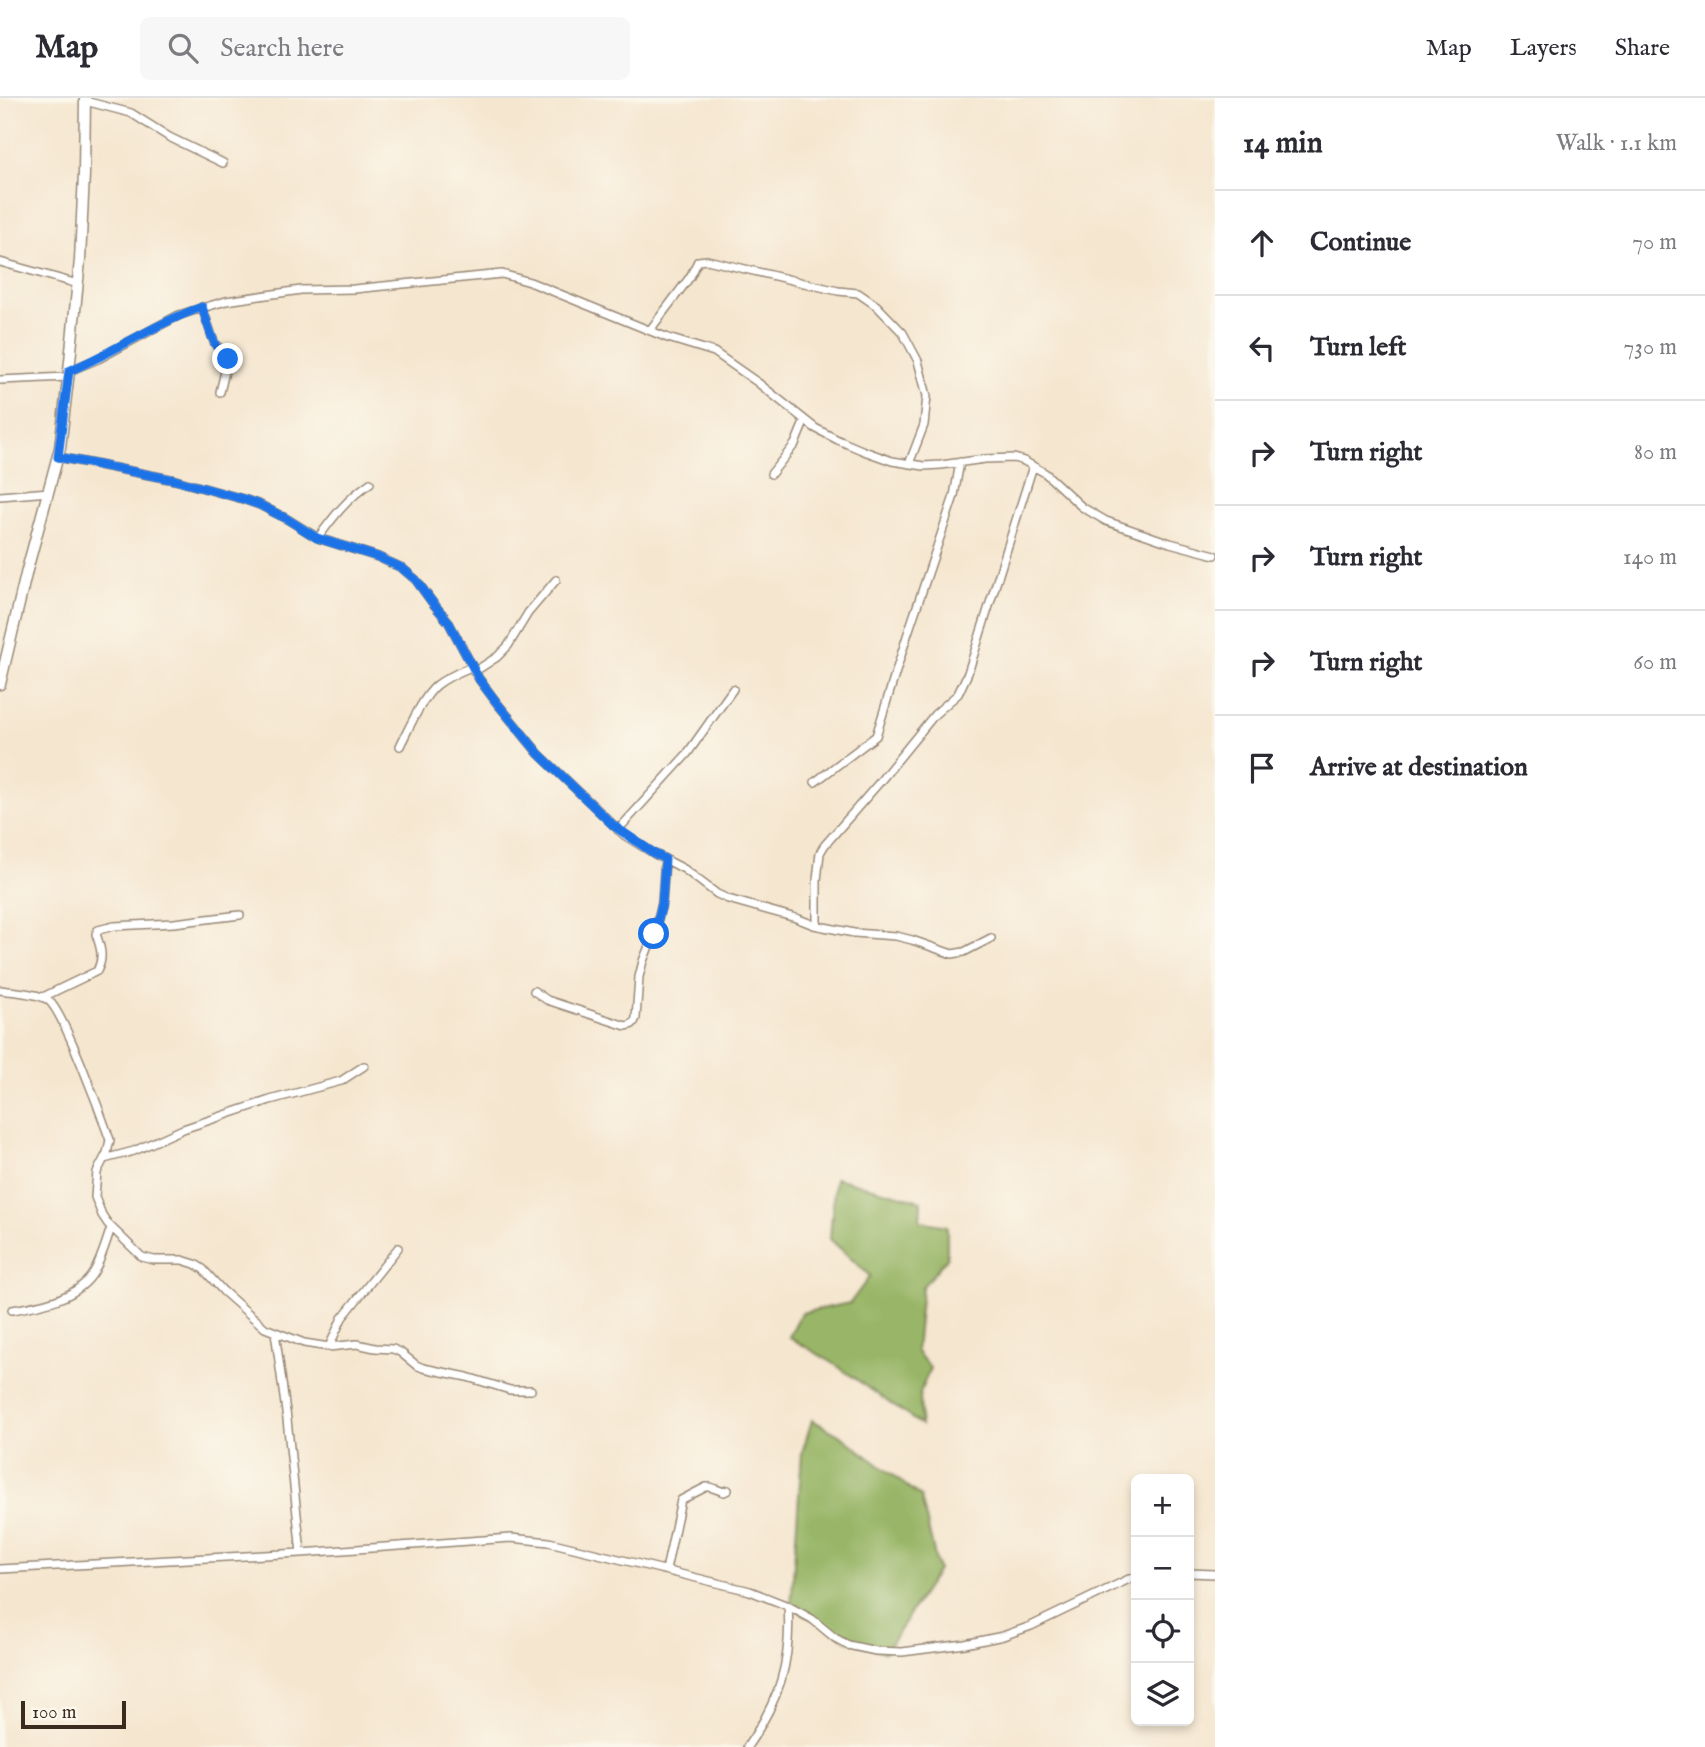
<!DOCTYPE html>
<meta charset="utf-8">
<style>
:root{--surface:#fff;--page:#f7f7f7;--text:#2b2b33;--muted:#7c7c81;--line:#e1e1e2}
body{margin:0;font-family:"IM FELL English",serif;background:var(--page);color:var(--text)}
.controls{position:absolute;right:21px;bottom:21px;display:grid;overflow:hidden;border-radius:10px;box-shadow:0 4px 10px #0003}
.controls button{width:63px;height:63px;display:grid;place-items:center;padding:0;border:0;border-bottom:2px solid var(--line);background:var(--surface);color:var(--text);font:35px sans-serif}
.scale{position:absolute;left:21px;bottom:18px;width:105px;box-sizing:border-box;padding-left:7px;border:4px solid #3b2a1e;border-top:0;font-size:19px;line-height:24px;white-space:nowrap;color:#3b2a1e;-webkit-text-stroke:5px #fbf7ec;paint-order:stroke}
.stop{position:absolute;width:21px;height:21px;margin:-16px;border:5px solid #1a73e8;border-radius:50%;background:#fff}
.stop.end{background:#1a73e8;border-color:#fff;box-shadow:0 2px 7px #0008}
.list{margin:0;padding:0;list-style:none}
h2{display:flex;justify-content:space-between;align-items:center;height:91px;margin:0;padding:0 28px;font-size:30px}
h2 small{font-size:23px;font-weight:400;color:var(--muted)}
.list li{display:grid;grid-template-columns:46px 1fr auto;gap:21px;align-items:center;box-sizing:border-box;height:105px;padding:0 28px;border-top:2px solid var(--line)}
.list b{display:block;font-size:26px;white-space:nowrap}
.list em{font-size:23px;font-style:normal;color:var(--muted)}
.icon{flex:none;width:38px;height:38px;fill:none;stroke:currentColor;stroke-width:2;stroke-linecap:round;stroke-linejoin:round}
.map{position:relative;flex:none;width:1215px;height:1649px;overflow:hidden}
header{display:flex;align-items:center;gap:42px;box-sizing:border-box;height:98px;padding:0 35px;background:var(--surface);border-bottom:2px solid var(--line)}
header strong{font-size:33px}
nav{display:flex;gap:38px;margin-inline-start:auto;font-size:24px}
.search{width:490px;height:63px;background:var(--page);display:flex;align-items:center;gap:18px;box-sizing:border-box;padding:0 24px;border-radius:10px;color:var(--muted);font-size:26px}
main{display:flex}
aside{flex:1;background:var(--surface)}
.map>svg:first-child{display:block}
.forest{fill:#99b668;stroke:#6a7043;stroke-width:2}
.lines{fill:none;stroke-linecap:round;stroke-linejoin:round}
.street-casing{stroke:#988876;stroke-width:10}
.secondary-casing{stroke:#988876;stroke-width:13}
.street{stroke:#fff;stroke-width:7}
.secondary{stroke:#fff;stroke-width:10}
.route{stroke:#1a73e8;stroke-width:9}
</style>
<header>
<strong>Map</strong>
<div class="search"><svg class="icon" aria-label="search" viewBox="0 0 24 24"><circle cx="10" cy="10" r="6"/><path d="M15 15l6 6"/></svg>Search here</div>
<nav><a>Map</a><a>Layers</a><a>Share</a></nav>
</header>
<main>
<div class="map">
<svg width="1215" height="1649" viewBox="0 0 1215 1649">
<rect width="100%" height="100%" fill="#fbf7ec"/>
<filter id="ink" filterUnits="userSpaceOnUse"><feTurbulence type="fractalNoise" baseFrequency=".0143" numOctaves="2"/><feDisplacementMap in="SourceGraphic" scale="14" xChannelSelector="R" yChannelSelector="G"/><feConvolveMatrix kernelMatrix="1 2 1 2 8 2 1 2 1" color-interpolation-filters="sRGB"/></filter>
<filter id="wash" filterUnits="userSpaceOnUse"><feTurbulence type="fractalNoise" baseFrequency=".00686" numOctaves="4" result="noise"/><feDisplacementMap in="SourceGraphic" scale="28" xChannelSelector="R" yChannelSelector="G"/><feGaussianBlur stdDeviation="1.57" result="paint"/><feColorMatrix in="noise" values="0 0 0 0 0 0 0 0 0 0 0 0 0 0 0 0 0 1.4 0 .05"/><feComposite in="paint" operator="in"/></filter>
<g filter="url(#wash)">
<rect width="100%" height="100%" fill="#f5e6cf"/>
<!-- forest -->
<path class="forest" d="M835,1080L921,1103L920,1123L947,1128V1160L922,1189L916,1253L930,1270L920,1295L921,1327L833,1265L789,1239L801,1215L850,1205L870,1178L830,1141Z
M812,1322L841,1338L921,1399L938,1472L885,1554L849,1543L791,1508L802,1355Z"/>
</g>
<g filter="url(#ink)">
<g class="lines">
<defs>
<path id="street" d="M85,3L131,15L169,39L223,65
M0,164L78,186
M202,209L214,244L228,261L220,294
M650,232L690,179L698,163L707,162L838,193L858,195L877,208L903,235L918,263L927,298L924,327L909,366
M69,273L98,261L179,217L226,203L301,192L354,191L502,176L530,184L668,240L714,254L757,284L815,330L838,342L864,353L892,363L924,368L941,367L985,361L1014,360L1024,363L1045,375L1082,409L1106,423L1170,445L1215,457
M0,282L68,279
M58,359L175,382L243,401L260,407L287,421L318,440L378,459L402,470L416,482L432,504L448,523L479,581L497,605L539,656L624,737L655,756L684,771L717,796L728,801L796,820L814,827L854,835L896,838L912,842L952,856L964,854L991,840
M771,376L795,346L805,322
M0,398L49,394
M318,440C334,418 347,401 370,385
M474,574L497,559L508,548L528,515L556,482
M400,648C408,632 423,598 437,587C447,579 459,574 471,569
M815,684L876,638L907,538L954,398L960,364
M618,732L687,656L733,591
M817,827V782L820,755L824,748L878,686L935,616L958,596L968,575L1033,368
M0,892C13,894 38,895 48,902C63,912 102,1019 110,1042L107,1055L97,1074L95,1099L102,1117L108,1126L142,1159L154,1162H182L195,1166L203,1171L223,1193L265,1230L304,1245L329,1249L357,1246L375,1250L393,1251L400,1254L416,1267L423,1270L467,1279L510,1292H531
M534,893L547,902L626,928C632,927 634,926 636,920L639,879L643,863L654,836L662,805L665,761
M43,899L97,873C104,860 101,850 96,836L98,832L114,828L174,825L240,817
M104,1061L134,1053L183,1031L270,1002L341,983L364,968
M12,1212C41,1207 79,1201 95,1172C102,1159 106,1144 111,1130
M275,1234L287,1321L301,1455
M329,1249L342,1220L398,1150
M0,1471L301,1455L511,1440L549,1444L750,1493L788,1508L812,1521L835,1540L848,1547L876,1553L902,1554L965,1546L1003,1538L1031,1528L1129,1481L1136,1479
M666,1472L681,1402L706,1389H710L724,1394L728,1392
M1189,1475L1215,1476
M747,1649C779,1603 792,1564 788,1508"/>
<path id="secondary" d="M0,586L27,472L60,350L69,273L80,162L84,76L85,0"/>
</defs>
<!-- street casing -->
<use href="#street" class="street-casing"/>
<!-- secondary casing -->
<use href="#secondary" class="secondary-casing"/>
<!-- street -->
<use href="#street" class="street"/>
<!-- secondary -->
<use href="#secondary" class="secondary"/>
</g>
</g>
<g class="lines" filter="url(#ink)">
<!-- route -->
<path class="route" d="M228,261L216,248L212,239L202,209C156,225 114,254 69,273L58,359L175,382L243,401L260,407L287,421L317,440L378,459L402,470L416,482L432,504L448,523L479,581L497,605L539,656L614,728L655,756L665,761L662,806L654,836"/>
</g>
</svg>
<div class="controls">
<button>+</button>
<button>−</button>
<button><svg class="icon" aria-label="locate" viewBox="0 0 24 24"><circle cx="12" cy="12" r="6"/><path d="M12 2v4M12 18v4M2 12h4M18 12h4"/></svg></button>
<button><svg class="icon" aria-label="layers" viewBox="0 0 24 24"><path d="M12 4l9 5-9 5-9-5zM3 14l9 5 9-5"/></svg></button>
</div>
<div class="scale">100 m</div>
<div class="stop" style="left:654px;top:836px"></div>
<div class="stop end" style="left:228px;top:261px"></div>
</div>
<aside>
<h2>14 min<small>Walk · 1.1 km</small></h2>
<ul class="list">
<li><svg class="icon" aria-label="ahead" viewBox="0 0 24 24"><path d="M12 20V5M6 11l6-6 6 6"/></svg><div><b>Continue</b></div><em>70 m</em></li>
<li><svg class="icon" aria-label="left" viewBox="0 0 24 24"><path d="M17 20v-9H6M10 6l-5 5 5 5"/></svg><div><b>Turn left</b></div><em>730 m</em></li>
<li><svg class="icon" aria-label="right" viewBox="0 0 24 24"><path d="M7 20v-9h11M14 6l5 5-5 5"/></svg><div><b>Turn right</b></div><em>80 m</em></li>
<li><svg class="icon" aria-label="right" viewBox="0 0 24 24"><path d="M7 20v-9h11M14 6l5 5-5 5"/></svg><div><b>Turn right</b></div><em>140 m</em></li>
<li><svg class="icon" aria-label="right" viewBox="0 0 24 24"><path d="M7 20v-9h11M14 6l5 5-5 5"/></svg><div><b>Turn right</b></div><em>60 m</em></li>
<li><svg class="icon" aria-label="arrive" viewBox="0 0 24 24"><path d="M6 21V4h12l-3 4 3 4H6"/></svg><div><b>Arrive at destination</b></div></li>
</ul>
</aside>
</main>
